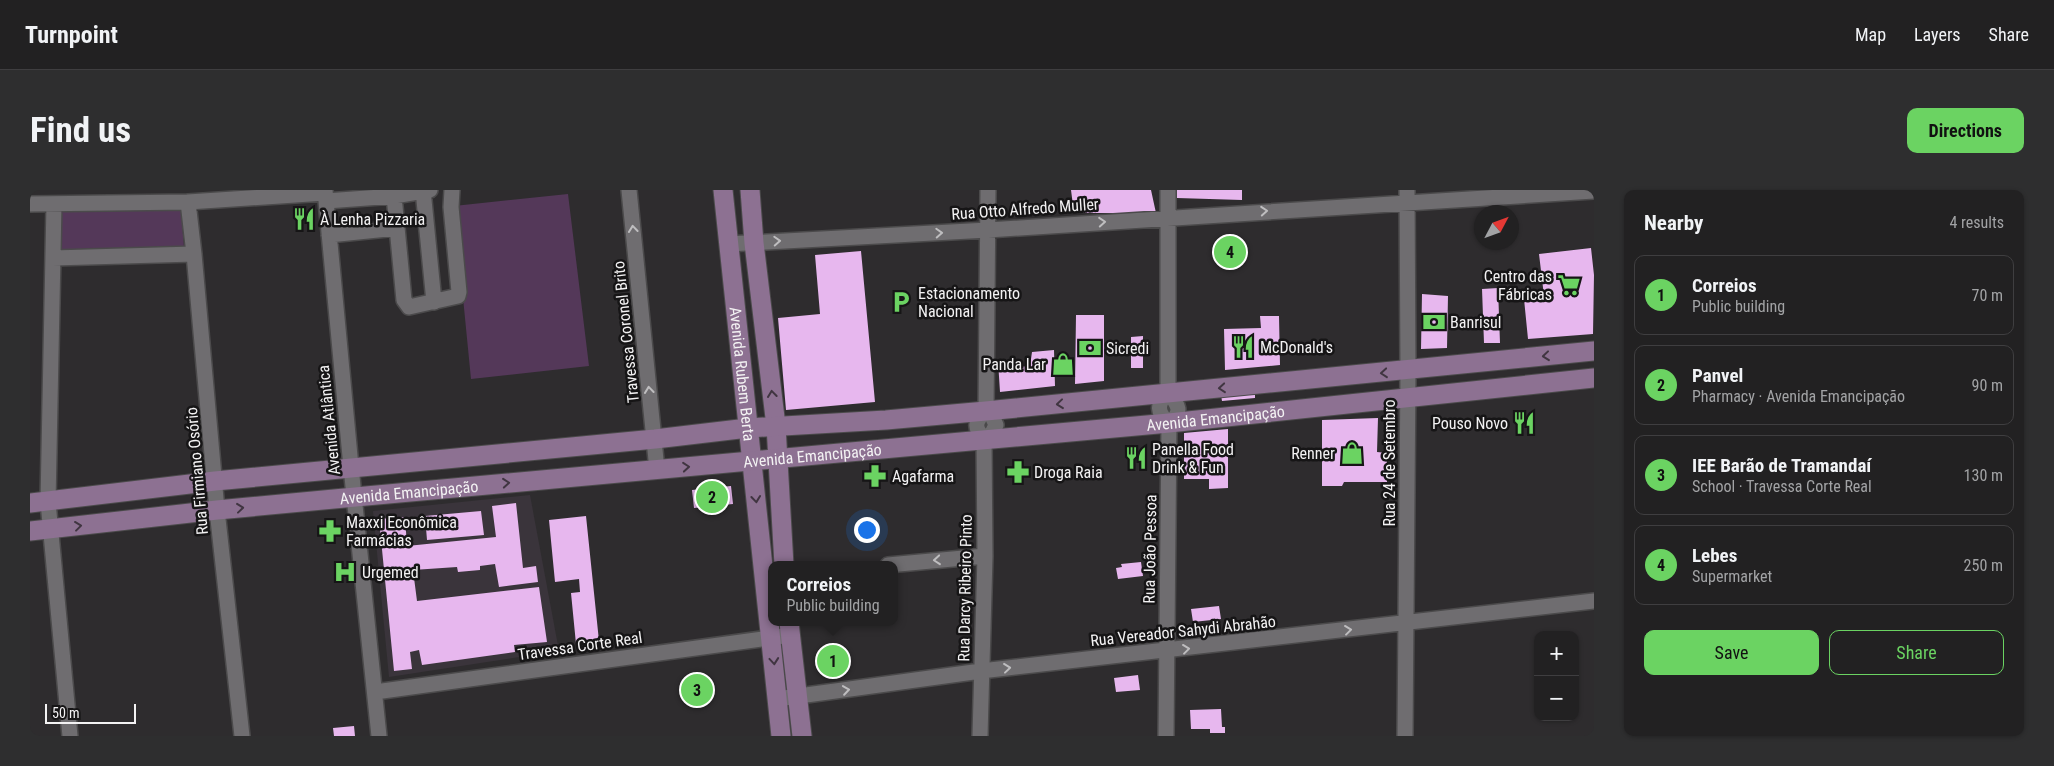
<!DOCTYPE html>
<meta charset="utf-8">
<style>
:root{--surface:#222122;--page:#2e2e2f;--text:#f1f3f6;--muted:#a2a3a5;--line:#3f3e40;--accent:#6bd362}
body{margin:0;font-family:"Roboto Condensed",sans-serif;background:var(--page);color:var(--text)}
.controls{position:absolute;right:15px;bottom:15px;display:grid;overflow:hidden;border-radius:10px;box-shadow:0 1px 4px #0004}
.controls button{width:45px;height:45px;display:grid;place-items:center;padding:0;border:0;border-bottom:1px solid var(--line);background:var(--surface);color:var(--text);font:25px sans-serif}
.compass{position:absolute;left:1444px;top:15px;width:45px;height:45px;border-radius:50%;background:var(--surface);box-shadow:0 1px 4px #0004;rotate:49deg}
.scale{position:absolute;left:15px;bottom:12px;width:91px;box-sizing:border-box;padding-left:5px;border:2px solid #f3f2f3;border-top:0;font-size:14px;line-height:18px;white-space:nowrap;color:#f3f2f3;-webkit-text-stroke:4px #161516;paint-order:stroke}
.you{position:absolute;left:836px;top:339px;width:18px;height:18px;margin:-12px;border:4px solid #fff;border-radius:50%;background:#1a73e8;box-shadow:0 0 0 8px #1a73e833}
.badge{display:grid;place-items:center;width:32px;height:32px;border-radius:50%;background:var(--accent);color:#111;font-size:16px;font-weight:700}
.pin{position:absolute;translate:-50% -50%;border:2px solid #fff;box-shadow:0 1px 5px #0006}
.popup{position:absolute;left:738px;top:371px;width:130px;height:65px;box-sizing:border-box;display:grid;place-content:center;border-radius:10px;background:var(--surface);filter:drop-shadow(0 1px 4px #0005);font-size:16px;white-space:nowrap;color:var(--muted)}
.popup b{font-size:19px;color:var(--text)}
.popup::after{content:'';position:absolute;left:50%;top:100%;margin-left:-10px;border:10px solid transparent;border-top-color:var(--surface)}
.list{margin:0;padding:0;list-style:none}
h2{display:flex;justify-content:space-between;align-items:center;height:65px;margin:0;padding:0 20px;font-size:21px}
h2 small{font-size:16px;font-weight:400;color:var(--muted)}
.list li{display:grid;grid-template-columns:32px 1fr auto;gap:15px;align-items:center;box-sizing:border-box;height:80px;margin:0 10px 10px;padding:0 10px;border:1px solid var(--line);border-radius:10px}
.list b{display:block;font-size:19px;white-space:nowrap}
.list p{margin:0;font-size:16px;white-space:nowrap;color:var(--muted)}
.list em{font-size:16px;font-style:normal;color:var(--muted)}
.actions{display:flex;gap:10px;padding:15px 20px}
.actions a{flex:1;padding:11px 0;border:1px solid var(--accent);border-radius:10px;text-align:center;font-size:18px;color:var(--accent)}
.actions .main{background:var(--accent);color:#111}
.map{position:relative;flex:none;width:1564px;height:546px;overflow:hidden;border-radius:10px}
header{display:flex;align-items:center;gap:30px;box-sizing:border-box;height:70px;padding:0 25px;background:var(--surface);border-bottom:1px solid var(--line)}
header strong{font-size:24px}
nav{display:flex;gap:28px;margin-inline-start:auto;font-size:18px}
.intro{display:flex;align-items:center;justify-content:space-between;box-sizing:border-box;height:120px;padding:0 30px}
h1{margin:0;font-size:35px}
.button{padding:12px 22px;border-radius:10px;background:var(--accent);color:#111;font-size:18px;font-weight:700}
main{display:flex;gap:30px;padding:0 30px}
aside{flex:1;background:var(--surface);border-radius:10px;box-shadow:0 1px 4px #0004}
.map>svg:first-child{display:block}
.built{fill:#3a343b}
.green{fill:#543859}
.building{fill:#e7b7ee}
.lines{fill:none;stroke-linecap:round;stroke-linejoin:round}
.minor-casing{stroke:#4b4a4b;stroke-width:18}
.major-casing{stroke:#4b4a4b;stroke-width:21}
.minor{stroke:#6f6d70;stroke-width:15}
.major{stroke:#8d7192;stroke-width:19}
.oneway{stroke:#bebdbf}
.oneway2{stroke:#403541}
.labels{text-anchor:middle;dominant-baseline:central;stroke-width:5;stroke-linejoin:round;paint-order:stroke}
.street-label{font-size:16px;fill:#f3f2f3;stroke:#161516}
.poi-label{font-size:16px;fill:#f3f2f3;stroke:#161516;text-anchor:start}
</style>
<header>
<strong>Turnpoint</strong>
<nav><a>Map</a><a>Layers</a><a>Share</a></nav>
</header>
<div class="intro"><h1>Find us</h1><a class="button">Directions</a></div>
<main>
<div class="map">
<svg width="1564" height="546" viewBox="0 0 1564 546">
<rect width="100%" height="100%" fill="#2e2c2e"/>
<!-- built -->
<path class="built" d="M500,305L529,461L359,487L343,321Z"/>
<!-- green -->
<path class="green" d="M538,4L559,176L441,189L424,16Z
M151,20L154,57L28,62L29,22Z"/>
<!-- building -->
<path class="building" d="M1041,0H1121L1126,23H1044Z
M1147,0H1212V10L1147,8Z
M1561,58L1564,85L1563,144L1498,149L1494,109L1514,106L1509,64Z
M831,61L845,212L756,220L748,128L790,124L785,65Z
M1468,98L1470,153H1454L1452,99Z
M1392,104L1418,106L1417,158L1391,159Z
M1046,125H1074V191L1045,194Z
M1230,126H1249L1250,175L1195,180L1194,139L1231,138Z
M1113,146V178H1101V147Z
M1024,160L1025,196L970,202L968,171H985L988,177L1000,176L1002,162Z
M1225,201V208L1192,211L1191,205Z
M1348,228L1347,262L1357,263V292H1314L1312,296H1292V230Z
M1198,239V298L1179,299V289H1154V243Z
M701,296L703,314L664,318L662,300Z
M486,313L493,378L506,376L508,392L469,397L465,374L450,376V380L428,382L427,377L383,380L387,411L509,397L517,452L484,455L485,462L392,475L389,460L380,462L382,479L364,481L349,329L375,327L377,356L466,347L462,316Z
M451,321L454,345L397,350L395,326Z
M556,326L569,451L546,454L541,403L550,402L549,389L525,392L519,330Z
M1111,372L1113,386L1088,389L1086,378L1092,377L1091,374Z
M1189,416L1191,429L1163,432L1161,419Z
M1108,485L1110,500L1086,502L1084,488Z
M1191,519L1192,537H1195V543H1180V539H1161L1160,520Z
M324,536L325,546H304L303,538Z"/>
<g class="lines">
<defs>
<path id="minor" d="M295,0L321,277L349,546
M393,0L404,112
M599,0L627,280
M364,6L374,110L379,117L428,106L429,102L421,17L422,0
M296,11L364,6L400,0
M158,12L164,64L187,320L212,546
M0,14L158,12L295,3
M24,14L18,312L40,546
M299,45L367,38
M698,54L958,40L1564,1
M23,68L164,64
M1138,203C1126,214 1127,223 1139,233
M954,250L962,243L966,235L962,226L956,221
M858,375L955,366
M345,502L761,445
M747,509L951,481L1564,411
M950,546L955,366L954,250C945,237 943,233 956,221L958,0
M1136,546L1139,233C1153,222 1149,215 1138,203V0
M1375,546L1378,181L1377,0"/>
<g id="major">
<path id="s1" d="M693,0L751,546"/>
<path d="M720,0L724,53L746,236L754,375"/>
<path d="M0,313L185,291L625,249L718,238L856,230L956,221L1564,161"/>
<path id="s2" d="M0,341L187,320L336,306L1139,233L1564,188"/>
<path d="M759,432L772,546"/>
</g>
</defs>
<!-- minor casing -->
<use href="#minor" class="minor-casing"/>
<!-- major casing -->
<use href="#major" class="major-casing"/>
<!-- minor -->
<use href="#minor" class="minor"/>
<!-- major -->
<use href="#major" class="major"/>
</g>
<!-- one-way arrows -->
<defs><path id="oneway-chevron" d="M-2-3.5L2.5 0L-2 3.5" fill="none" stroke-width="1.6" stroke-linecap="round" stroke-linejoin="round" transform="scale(1.25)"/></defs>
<g class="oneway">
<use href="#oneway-chevron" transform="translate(1234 21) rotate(-4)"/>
<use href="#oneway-chevron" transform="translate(1072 32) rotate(-4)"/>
<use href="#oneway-chevron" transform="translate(603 39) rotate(-96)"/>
<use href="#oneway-chevron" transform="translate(909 43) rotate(-3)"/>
<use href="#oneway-chevron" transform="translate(747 51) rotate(-3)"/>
<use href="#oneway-chevron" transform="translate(619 200) rotate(-96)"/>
<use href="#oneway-chevron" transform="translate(907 370) rotate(175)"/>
<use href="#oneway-chevron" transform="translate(1318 440) rotate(-7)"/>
<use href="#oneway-chevron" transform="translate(1156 459) rotate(-7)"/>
<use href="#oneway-chevron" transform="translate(977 478) rotate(-6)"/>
<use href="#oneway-chevron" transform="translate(816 500) rotate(-8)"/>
</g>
<g class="oneway2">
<use href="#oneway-chevron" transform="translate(1516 166) rotate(174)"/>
<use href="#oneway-chevron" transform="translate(1354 183) rotate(175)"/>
<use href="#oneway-chevron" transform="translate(1192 198) rotate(175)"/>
<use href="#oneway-chevron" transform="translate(742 204) rotate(-97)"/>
<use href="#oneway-chevron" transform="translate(1030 214) rotate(174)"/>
<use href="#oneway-chevron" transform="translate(656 277) rotate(-5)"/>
<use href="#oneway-chevron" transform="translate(476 293) rotate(-5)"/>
<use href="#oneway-chevron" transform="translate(726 309) rotate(84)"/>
<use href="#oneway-chevron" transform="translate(210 318) rotate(-6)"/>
<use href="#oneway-chevron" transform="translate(48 336) rotate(-7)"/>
<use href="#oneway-chevron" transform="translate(744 471) rotate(85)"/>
</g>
<!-- icons -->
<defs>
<symbol id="restaurant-bare" viewBox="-9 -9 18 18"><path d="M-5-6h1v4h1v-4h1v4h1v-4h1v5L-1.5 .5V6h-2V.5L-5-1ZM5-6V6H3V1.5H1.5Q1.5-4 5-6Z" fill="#6bd362" stroke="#161516" stroke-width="2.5" paint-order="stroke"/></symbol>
<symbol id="supermarket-bare" viewBox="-9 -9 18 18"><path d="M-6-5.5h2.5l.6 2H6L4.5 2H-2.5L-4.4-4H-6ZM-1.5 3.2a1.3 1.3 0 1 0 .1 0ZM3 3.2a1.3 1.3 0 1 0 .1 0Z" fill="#6bd362" stroke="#161516" stroke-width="2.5" paint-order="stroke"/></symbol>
<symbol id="parking-bare" viewBox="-9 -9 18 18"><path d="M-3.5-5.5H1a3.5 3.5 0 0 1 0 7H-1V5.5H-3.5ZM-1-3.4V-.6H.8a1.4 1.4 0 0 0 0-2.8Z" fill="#6bd362" stroke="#161516" stroke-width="2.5" paint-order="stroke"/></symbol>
<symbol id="bank-bare" viewBox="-9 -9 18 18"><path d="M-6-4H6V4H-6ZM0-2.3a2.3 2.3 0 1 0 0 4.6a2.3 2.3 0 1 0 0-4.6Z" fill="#6bd362" stroke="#161516" stroke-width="2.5" paint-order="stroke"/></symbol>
<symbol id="shop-bare" viewBox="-9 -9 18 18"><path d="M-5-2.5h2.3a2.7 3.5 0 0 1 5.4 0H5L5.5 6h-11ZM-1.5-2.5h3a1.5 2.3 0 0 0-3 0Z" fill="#6bd362" stroke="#161516" stroke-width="2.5" paint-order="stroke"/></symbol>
<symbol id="pharmacy-bare" viewBox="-9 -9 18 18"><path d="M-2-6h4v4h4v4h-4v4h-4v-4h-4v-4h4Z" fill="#6bd362" stroke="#161516" stroke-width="2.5" paint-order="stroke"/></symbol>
<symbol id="hospital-bare" viewBox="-9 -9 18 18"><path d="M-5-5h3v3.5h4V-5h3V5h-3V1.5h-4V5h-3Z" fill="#6bd362" stroke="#161516" stroke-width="2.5" paint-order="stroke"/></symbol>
</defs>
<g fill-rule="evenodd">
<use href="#restaurant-bare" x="258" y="13" width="32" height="32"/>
<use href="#supermarket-bare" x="1523" y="79" width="32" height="32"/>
<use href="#parking-bare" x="855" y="96" width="32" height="32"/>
<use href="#bank-bare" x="1388" y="116" width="32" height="32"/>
<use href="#restaurant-bare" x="1197" y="141" width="32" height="32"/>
<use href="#bank-bare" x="1044" y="142" width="32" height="32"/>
<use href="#shop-bare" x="1017" y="158" width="32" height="32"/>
<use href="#restaurant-bare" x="1478" y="217" width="32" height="32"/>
<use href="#shop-bare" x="1306" y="247" width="32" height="32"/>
<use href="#restaurant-bare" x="1090" y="252" width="32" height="32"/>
<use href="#pharmacy-bare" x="972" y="266" width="32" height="32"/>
<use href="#pharmacy-bare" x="829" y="270" width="32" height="32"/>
<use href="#pharmacy-bare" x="284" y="325" width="32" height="32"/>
<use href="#hospital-bare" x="299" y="366" width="32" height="32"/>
</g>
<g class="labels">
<!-- street labels -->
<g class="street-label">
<text transform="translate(995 19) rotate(-4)">Rua Otto Alfredo Muller</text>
<text transform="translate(596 142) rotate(-96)">Travessa Coronel Brito</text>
<text stroke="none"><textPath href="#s1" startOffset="185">Avenida Rubem Berta</textPath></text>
<text stroke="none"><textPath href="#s2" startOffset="1191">Avenida Emancipação</textPath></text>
<text transform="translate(299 230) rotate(-96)">Avenida Atlântica</text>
<text stroke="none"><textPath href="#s2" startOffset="786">Avenida Emancipação</textPath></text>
<text transform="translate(1359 273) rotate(-90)">Rua 24 de Setembro</text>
<text transform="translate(167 281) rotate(-95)">Rua Firmiano Osório</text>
<text stroke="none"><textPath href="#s2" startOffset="381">Avenida Emancipação</textPath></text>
<text transform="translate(1120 359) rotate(-89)">Rua João Pessoa</text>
<text transform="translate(935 398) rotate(-89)">Rua Darcy Ribeiro Pinto</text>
<text transform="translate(1153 441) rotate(-6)">Rua Vereador Sahydi Abrahão</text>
<text transform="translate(550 456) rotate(-8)">Travessa Corte Real</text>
</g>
<!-- poi labels -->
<g class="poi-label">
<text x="290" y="29">À Lenha Pizzaria</text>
<text x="1522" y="86" text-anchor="end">Centro das<tspan x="1522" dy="18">Fábricas</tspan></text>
<text x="888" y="103">Estacionamento<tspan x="888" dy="18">Nacional</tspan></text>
<text x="1420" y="132">Banrisul</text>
<text x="1230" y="157">McDonald's</text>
<text x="1076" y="158">Sicredi</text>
<text x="1016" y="174" text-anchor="end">Panda Lar</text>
<text x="1478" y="233" text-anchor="end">Pouso Novo</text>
<text x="1122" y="259">Panella Food<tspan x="1122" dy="18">Drink &amp; Fun</tspan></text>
<text x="1305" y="263" text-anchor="end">Renner</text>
<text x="1004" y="282">Droga Raia</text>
<text x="862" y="286">Agafarma</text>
<text x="316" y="332">Maxxi Econômica<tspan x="316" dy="18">Farmácias</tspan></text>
<text x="332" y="382">Urgemed</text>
</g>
</g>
</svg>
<div class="controls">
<button>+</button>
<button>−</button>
</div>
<svg class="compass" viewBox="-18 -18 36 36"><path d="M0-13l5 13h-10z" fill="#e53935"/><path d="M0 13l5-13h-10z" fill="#a2a3a5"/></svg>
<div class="scale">50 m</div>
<div class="you"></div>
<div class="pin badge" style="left:803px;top:471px">1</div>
<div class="popup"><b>Correios</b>Public building</div>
<div class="pin badge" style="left:682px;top:307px">2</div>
<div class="pin badge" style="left:667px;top:500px">3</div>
<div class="pin badge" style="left:1200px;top:62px">4</div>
</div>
<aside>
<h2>Nearby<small>4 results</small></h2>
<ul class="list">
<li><span class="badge">1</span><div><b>Correios</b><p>Public building</p></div><em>70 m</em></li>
<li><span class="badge">2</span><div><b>Panvel</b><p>Pharmacy · Avenida Emancipação</p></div><em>90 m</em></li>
<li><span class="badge">3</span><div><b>IEE Barão de Tramandaí</b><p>School · Travessa Corte Real</p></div><em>130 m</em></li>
<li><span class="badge">4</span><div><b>Lebes</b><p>Supermarket</p></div><em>250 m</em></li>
</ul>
<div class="actions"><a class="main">Save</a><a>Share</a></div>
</aside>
</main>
